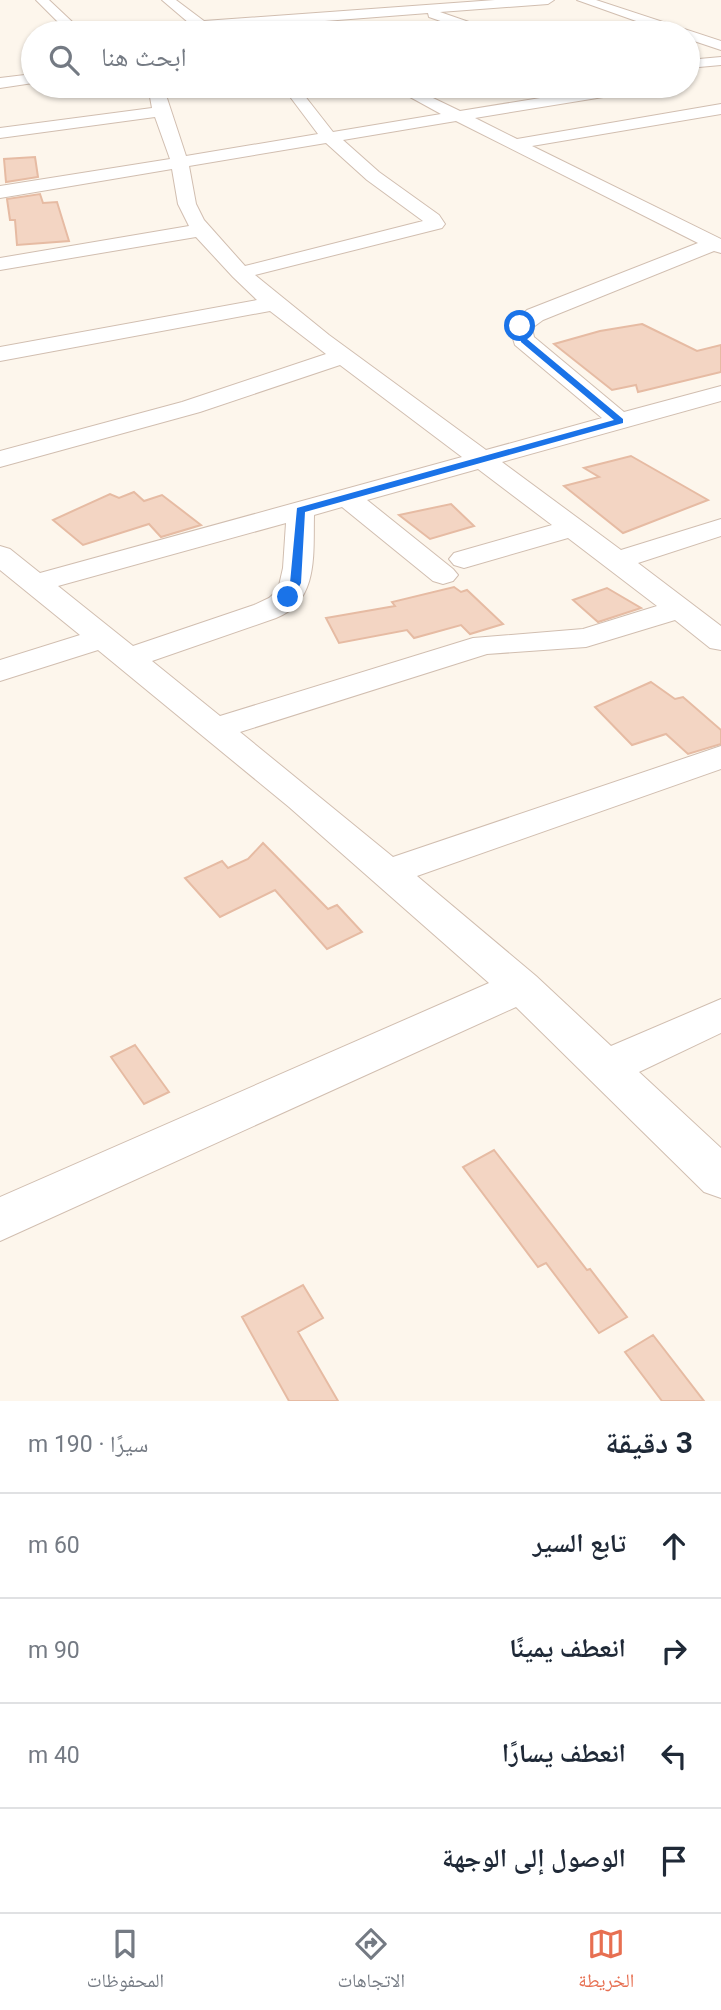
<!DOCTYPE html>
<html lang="ar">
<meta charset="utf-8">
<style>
:root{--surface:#fff;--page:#f6f6f7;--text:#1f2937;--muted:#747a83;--line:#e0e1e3;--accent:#e76f51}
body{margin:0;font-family:Roboto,"Noto Naskh Arabic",sans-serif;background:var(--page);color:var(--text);direction:rtl}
.stop{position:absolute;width:21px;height:21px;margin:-16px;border:5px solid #1a73e8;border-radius:50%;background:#fff}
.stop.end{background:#1a73e8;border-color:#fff;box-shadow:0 2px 7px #0008}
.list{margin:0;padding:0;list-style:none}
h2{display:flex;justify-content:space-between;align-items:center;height:91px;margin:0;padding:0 28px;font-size:30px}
h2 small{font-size:23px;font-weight:400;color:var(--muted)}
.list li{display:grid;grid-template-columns:46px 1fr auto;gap:21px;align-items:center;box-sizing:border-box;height:105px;padding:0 28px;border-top:2px solid var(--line)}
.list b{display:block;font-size:26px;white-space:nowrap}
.list em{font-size:23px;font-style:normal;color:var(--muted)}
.icon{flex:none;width:38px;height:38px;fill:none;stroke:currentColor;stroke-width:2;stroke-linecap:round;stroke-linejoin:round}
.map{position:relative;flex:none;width:721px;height:1401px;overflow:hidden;direction:ltr}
.search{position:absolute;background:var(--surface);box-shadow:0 2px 5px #0004;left:21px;right:21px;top:21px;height:77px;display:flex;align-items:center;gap:18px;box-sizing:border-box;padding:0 24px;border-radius:38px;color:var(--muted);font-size:26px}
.sheet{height:511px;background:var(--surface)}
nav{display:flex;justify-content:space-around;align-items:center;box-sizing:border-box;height:98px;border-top:2px solid var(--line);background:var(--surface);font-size:19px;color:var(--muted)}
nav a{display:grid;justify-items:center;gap:4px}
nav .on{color:var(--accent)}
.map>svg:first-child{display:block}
.building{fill:#f3d5c3;stroke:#e6bba3;stroke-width:2}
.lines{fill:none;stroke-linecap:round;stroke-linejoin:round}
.minor-casing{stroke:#d1beb0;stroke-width:2}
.minor{fill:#fff;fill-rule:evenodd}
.route{fill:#1a73e8}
</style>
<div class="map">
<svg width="721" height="1401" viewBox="0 0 721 1401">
<rect width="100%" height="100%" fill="#fdf6ec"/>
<!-- building -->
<path class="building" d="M35,157L38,177L6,182L4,159Z
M40,194L43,203L57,202L69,241L17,245L15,220H10L7,199Z
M642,324L697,351L721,345V372L638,392L636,385L612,390L554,344L600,331Z
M631,456L708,500L623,533L564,486L599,477L584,468Z
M134,492L144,501L162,495L201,525L161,537L149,524L83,545L53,520L110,494L119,498Z
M451,504L474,526L430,539L399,515Z
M454,587L461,592L467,590L503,624L470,634L461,625L414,638L407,630L339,643L326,618L395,606L392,602Z
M607,588L641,608L598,622L573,600Z
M651,682L675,699L683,697L721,730V744L688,754L666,734L632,745L595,707Z
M263,843L328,909L337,905L362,932L327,949L275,890L220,917L185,878L222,861L228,868L248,859Z
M135,1045L169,1092L144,1104L111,1057Z
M494,1150L587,1270L590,1269L627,1317L599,1333L546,1263L538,1267L463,1167Z
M303,1285L323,1318L298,1332L338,1401H289L242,1317Z
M653,1335L704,1401H662L625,1352Z"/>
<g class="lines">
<defs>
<path id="minor" d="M36,0H49L84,33H69Z
M162,0H176L204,21L495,0H554L548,4L440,12L492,30L494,33H475L429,17L428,13L168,33H123L130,29L189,23Z
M577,0H596L721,41V50L688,39V33H670Z
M721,57V65L688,68V60Z
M33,74V83L0,88V78Z
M148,86H163L186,156L318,134L282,86H297L333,132L441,114L390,86H408L460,111L614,86L642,87L634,92L475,118L517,139L721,104V114L532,146L721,239V253L714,251L543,320L532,328L534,337L624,412L721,386V401L502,462L621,550L721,519V536L638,563L721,626V650L710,648L675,620L586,647L487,654L240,732L393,857L721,746V769L417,876L536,976L611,1046L721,999V1033L639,1072L721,1148V1198L704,1192L516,1007L0,1241V1197L489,983L289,807L98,650L0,681V660L80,635L0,570V546L10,549L40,573L462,457L340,365L200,412L0,467V451L182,402L326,354L270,311L0,361V347L257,300L233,277L196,237L0,270V258L189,226L178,204L172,169L0,198V186L170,159L155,117L0,138V128L152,108ZM456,121L698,243L527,310L509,326L515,345L602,418L486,450L329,335L255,275L442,228L445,224L439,215L379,172L343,140ZM326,143L367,180L423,221L245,266L204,220L196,204L189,166ZM478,469L552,525L454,553L449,559L454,565L464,568L568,538L657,606L583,629L473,638L220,716L152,661L276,618C319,601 313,554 314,515L342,507L433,581L443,584L453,581L458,575L453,569L367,500ZM286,523L283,568L278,590L269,598L254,605L133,646L58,586Z"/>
</defs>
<!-- minor casing -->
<use href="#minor" class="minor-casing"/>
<!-- minor -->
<use href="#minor" class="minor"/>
</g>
<!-- route -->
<path class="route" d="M518,325L524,326L527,339L623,419V423L305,512L301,583L292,600H285L283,597L290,583L297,508L614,420L521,342Z"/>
</svg>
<div class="stop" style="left:520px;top:326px"></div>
<div class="stop end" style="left:288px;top:597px"></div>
<div class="search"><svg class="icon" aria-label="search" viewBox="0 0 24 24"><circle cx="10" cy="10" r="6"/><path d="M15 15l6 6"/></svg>ابحث هنا</div>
</div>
<section class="sheet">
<h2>3 دقيقة<small>سيرًا · 190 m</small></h2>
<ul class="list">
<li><svg class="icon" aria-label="ahead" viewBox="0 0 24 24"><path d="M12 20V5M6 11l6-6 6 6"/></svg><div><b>تابع السير</b></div><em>60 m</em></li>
<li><svg class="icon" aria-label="right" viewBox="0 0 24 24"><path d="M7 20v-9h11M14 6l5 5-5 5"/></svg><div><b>انعطف يمينًا</b></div><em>90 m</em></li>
<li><svg class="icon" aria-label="left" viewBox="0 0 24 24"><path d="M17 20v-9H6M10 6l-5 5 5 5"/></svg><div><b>انعطف يسارًا</b></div><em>40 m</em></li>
<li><svg class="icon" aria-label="arrive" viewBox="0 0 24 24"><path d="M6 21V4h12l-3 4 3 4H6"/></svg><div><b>الوصول إلى الوجهة</b></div></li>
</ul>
</section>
<nav>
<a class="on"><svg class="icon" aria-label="map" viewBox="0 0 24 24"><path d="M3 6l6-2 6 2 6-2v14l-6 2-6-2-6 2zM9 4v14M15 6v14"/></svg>الخريطة</a>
<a><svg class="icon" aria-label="directions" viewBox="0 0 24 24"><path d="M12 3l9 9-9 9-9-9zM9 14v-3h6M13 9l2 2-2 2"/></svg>الاتجاهات</a>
<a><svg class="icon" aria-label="saved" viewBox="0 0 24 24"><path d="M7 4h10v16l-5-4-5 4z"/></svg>المحفوظات</a>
</nav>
